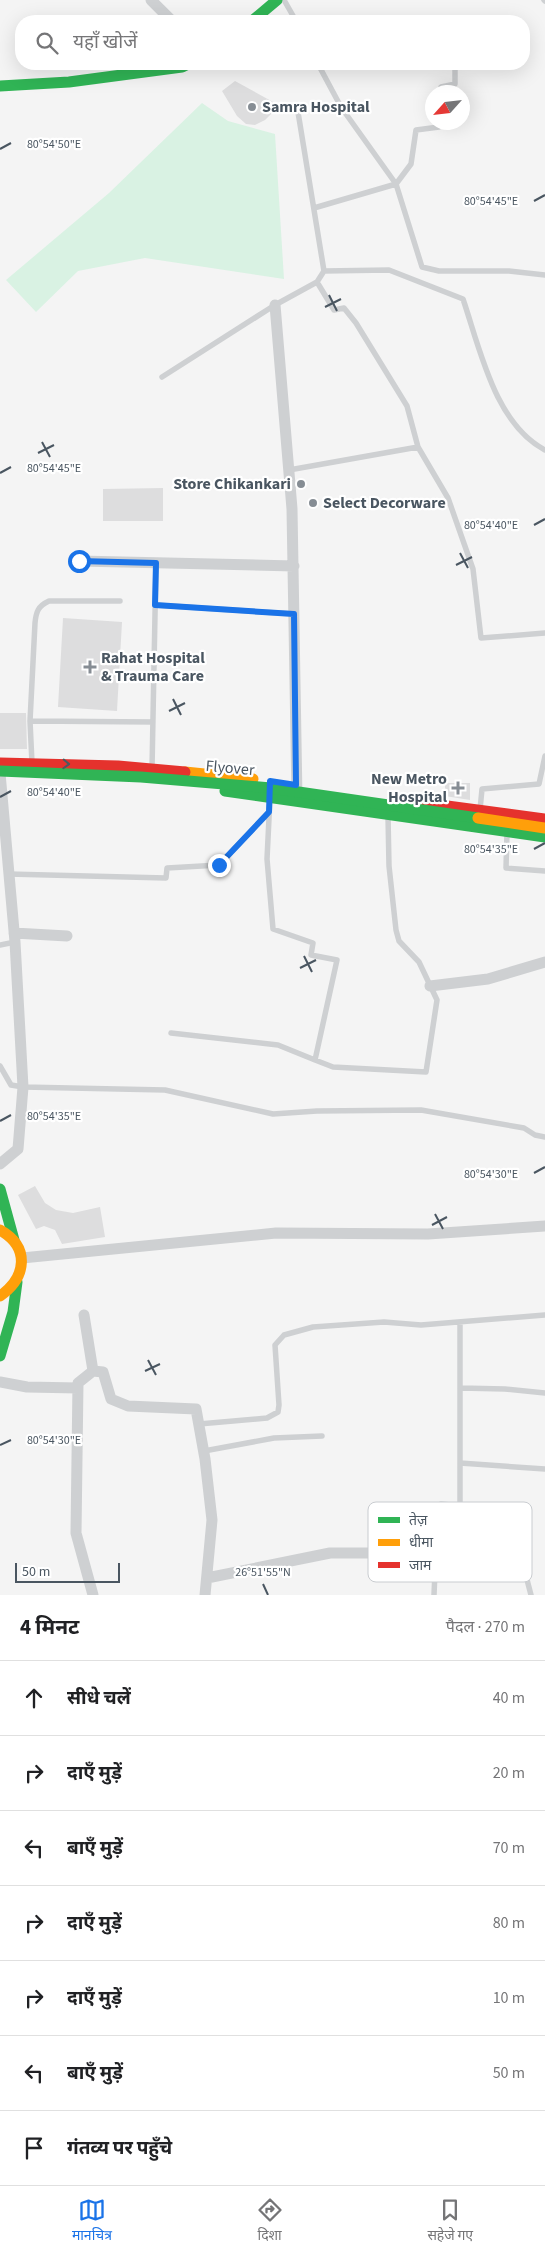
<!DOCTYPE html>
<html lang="hi">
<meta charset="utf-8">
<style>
:root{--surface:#fff;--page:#f6f6f6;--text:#202124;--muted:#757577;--line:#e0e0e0;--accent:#1a73e8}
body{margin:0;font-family:"Source Sans 3","Noto Sans Devanagari",sans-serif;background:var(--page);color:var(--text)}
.compass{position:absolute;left:425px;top:85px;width:45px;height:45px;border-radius:50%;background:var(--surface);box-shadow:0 5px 20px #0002;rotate:243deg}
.scale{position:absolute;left:15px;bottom:12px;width:105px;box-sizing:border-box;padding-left:5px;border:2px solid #4a5661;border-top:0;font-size:14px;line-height:18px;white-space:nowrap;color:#4a5661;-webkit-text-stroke:4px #fff;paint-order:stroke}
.stop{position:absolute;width:15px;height:15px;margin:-11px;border:4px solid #1a73e8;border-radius:50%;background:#fff}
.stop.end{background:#1a73e8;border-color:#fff;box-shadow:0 1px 5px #0008}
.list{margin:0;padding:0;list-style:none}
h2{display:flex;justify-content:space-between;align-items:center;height:65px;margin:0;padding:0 20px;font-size:21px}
h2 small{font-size:16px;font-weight:400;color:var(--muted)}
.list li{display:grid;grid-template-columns:32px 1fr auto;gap:15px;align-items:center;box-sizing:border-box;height:75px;padding:0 20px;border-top:1px solid var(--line)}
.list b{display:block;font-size:19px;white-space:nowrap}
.list em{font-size:16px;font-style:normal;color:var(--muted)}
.icon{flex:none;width:28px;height:28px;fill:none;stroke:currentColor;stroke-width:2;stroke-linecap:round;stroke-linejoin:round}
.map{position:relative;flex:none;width:545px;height:1595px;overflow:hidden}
.search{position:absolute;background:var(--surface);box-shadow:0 5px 20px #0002;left:15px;right:15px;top:15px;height:55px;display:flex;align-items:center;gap:12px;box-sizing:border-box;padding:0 18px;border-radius:20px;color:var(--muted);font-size:19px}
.sheet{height:590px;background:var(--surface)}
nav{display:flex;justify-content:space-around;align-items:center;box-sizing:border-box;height:70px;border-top:1px solid var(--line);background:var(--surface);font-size:14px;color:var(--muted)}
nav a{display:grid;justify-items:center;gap:2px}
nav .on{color:var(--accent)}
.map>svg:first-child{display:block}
.green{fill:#d9f2e3}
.building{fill:#ddddde}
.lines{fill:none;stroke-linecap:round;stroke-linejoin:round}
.lane{stroke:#ced0d2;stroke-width:5.5}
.street{stroke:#ced0d2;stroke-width:11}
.fast{stroke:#30b455;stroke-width:11}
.slow{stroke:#ff9f0a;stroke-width:11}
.jam{stroke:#e5322d;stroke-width:11}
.fast-bridge{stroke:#30b455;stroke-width:11}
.slow-bridge{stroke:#ff9f0a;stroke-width:11}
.oneway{stroke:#495b60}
.route{stroke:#1a73e8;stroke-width:6}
.ticks{fill:none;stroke:#4a5661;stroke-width:2}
.poi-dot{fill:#868d94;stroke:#fff;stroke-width:2}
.labels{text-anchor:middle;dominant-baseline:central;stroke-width:4.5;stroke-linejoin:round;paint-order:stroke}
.poi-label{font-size:16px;font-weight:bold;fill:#4a5661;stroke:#fff;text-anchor:start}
.street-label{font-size:16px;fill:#4a5661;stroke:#fff}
.key{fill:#fff;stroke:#c9ccd0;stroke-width:1}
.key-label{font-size:14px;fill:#4a5661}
.ticks-label{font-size:12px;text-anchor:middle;fill:#4a5661;stroke:#fff;stroke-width:4.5;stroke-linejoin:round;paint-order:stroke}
</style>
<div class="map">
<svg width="545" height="1595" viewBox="0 0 545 1595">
<rect width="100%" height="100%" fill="#f4f4f4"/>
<!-- green -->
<path class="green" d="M202,103L228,121L275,134L284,279L145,258L78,271L36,312L6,280L109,193Z"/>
<!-- building -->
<path class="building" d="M235,81L273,102L272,113L265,120L255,125L246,124L237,116L222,91Z
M163,488V521H103V489Z
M63,618L122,622L117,711L58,707Z
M0,713H26L27,749H0Z
M445,783H470V800L445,796Z
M35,1186L45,1203L56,1210L73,1213L100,1207L105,1237L62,1244L55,1230L44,1226L36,1229L18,1195Z"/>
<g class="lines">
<!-- lane -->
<path class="lane" d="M284,0L296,21
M544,0L545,1
M457,21V20
M318,64L341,107L396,184L422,267L439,271H509L545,275
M441,92V87L455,84V64
M314,208L396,184L411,164L416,130L439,127V122
M324,271L389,270L463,299C480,349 495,424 545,450
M317,282L334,310L344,308L356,323L407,406L418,447
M162,377L275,305L317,282L324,271L297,106
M289,470L418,447L448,498L473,569L481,638L545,633
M120,601H49C38,606 36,612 35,623L30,721L153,722
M155,605L294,614
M30,721L32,763
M152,769L156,563
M480,810L482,789L539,784L545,756
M507,832L506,868L545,871
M8,874L166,878L167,868L219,865L269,812
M0,945L15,942
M171,1033L278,1045L315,1060L337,960L311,955L313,943L273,929L267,859L270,798
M315,1060L333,1067L426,1072L437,1000L419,962L399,941L396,930L389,866L388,816
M0,1066L11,1085L23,1087L165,1090L273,1114L317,1111L421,1110L524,1128L535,1135L545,1137
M460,1322V1506
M460,1388L505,1389L545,1393
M199,1424L267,1418L278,1412L279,1405L275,1345L284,1335L313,1327L384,1322L421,1325L545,1315
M204,1451L274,1438L322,1436
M460,1463L545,1469
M434,1595L437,1524L441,1504L489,1509L525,1572L531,1595"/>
<!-- street -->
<path class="street" d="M151,0L172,21
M275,305L292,509L297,798
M79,561L294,566
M0,773L15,942L23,1087L18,1149L0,1164
M14,933L67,936
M430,986L488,979L545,962
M22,1258L276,1233L428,1234L545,1226
M84,1315L93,1371L103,1372L111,1399L128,1406L196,1409L205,1459L212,1520L205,1595
M0,1382L27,1387L78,1388
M207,1578L330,1553H396L436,1548
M93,1595L76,1533L78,1383L93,1371"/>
<!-- fast -->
<path class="fast" d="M252,21L277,0
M0,86L69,82L182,67L188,64
M225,791L545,837
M0,1189L14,1240
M0,1356L13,1312L17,1282"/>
<!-- slow -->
<path class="slow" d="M185,772L253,779
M0,1230C30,1247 27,1277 0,1296"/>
<!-- jam -->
<path class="jam" d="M0,763L118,766L185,772
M402,800L545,819"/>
<!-- fast-bridge -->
<path class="fast-bridge" d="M0,771L141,777L271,788L478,818"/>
<!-- slow-bridge -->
<path class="slow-bridge" d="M478,818L545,828"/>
</g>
<!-- one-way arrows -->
<defs><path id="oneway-chevron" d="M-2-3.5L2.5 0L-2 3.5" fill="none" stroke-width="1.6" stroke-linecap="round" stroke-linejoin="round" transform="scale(1.25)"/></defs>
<use class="oneway" href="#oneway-chevron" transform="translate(66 764) rotate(2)"/>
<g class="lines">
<!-- route -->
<path class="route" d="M79,561L156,563L155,605L294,614L296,785L270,781L269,812L219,865"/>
</g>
<!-- ticks -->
<path class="ticks" d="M0,149L11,143M534,201L545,195M329,295L337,311M325,307L341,299M42,442L50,457M38,453L54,445M0,473L11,467M534,525L545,519M460,553L468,568M456,565L472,557M173,699L181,715M169,711L185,703M0,797L11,791M534,849L545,843M304,956L312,972M300,968L316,960M0,1121L11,1115M534,1173L545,1167M435,1214L443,1229M432,1225L447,1217M148,1360L156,1375M145,1371L160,1364M0,1445L11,1440M263,1584L268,1595"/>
<!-- markers -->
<g class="poi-dot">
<circle cx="252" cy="107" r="5"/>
<circle cx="301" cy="484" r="5"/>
<circle cx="313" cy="503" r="5"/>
<path d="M87.5 659.5h5v5h5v5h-5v5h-5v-5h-5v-5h5z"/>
<path d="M455.5 780.5h5v5h5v5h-5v5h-5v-5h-5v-5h5z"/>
</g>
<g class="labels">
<!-- poi labels -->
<g class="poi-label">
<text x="262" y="107">Samra Hospital</text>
<text x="291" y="484" text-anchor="end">Store Chikankari</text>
<text x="323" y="503">Select Decorware</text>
<text x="101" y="658">Rahat Hospital<tspan x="101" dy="18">&amp; Trauma Care</tspan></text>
<text x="447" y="779" text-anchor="end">New Metro<tspan x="447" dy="18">Hospital</tspan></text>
</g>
<!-- street labels -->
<g class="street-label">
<text transform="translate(230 768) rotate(5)">Flyover</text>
</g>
</g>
<!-- legend -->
<rect x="368" y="1502" width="164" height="80" rx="8" class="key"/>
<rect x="378" y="1517" width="22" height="6" fill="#30b455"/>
<rect x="378" y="1539" width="22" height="7" fill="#ff9f0a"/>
<rect x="378" y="1562" width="22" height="6" fill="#e5322d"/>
<g class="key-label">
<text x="409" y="1525">तेज़</text>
<text x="409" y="1547">धीमा</text>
<text x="409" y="1570">जाम</text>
</g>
<g class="ticks-label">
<text x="54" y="148">80°54'50"E</text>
<text x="491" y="205">80°54'45"E</text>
<text x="54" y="472">80°54'45"E</text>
<text x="491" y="529">80°54'40"E</text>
<text x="54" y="796">80°54'40"E</text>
<text x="491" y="853">80°54'35"E</text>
<text x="54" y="1120">80°54'35"E</text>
<text x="491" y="1178">80°54'30"E</text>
<text x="54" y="1444">80°54'30"E</text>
<text x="263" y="1576">26°51'55"N</text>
</g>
</svg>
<svg class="compass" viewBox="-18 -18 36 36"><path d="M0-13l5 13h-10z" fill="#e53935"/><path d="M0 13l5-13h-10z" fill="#757577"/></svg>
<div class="scale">50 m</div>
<div class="stop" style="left:79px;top:561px"></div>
<div class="stop end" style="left:219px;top:865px"></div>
<div class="search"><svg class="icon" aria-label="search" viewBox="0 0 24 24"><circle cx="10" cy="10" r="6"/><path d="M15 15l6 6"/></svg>यहाँ खोजें</div>
</div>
<section class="sheet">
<h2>4 मिनट<small>पैदल · 270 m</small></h2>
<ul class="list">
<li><svg class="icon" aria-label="ahead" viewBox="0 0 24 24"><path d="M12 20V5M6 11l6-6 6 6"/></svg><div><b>सीधे चलें</b></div><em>40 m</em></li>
<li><svg class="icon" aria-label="right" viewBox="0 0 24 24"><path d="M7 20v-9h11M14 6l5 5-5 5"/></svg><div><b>दाएँ मुड़ें</b></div><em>20 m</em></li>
<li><svg class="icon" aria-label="left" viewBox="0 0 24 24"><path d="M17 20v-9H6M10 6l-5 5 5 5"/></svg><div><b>बाएँ मुड़ें</b></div><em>70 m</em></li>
<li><svg class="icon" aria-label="right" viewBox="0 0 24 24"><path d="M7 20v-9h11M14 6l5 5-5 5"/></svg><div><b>दाएँ मुड़ें</b></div><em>80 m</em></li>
<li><svg class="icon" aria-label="right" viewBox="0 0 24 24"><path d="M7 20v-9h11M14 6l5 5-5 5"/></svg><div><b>दाएँ मुड़ें</b></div><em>10 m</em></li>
<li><svg class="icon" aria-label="left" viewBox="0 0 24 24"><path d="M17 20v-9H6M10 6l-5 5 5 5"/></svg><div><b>बाएँ मुड़ें</b></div><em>50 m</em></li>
<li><svg class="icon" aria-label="arrive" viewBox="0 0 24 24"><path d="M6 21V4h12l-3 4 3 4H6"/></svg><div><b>गंतव्य पर पहुँचे</b></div></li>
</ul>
</section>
<nav>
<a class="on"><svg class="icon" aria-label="map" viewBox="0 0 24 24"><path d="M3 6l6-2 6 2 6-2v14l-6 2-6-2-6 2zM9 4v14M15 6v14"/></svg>मानचित्र</a>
<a><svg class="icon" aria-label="directions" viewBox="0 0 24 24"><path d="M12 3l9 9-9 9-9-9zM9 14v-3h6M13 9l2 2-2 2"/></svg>दिशा</a>
<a><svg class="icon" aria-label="saved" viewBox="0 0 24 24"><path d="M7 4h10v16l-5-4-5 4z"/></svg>सहेजे गए</a>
</nav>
